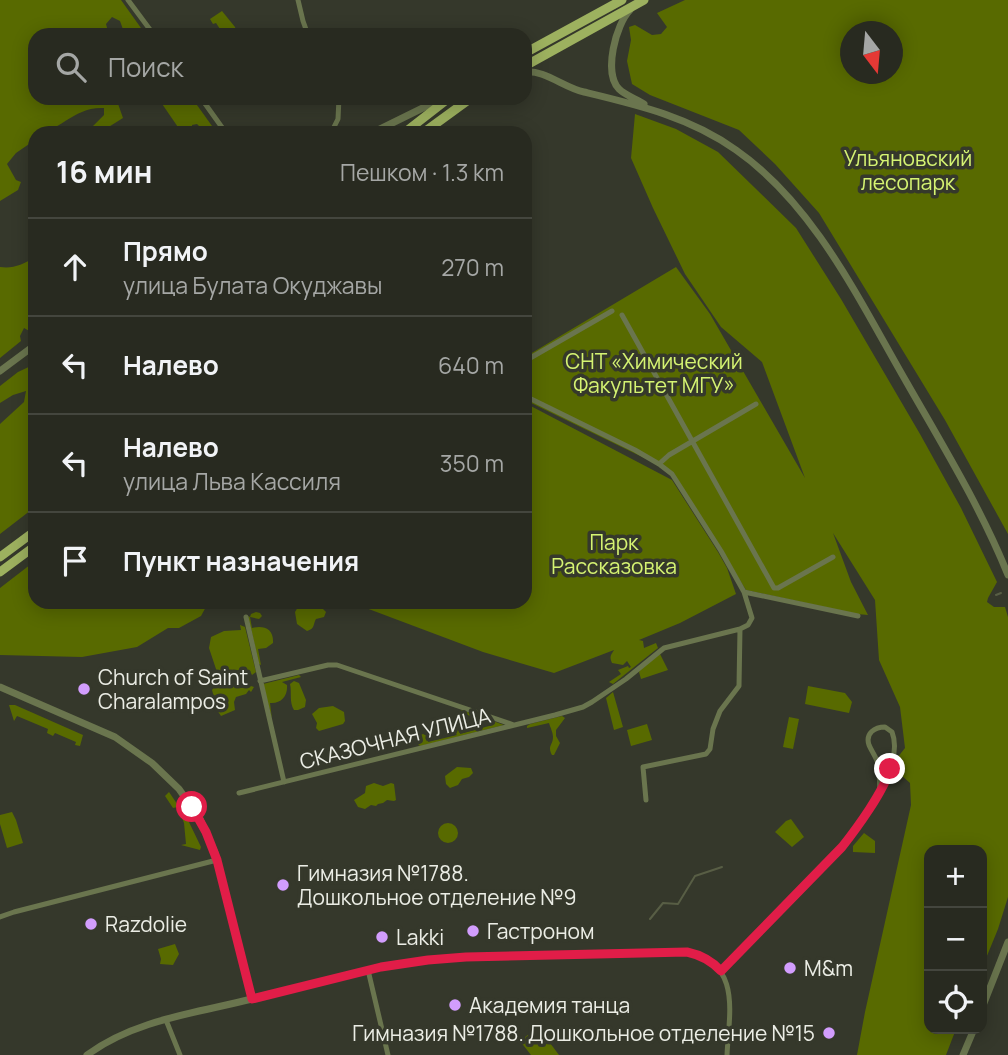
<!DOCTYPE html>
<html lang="ru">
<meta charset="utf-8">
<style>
:root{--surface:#282a20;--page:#303229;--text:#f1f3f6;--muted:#a5a7a5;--line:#44463e}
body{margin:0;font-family:Manrope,sans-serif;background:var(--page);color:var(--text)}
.controls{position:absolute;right:21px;bottom:21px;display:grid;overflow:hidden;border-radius:14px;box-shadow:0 4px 18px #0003}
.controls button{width:63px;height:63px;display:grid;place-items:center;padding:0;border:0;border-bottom:2px solid var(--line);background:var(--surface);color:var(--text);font:35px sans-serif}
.compass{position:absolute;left:840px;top:21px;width:63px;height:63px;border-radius:50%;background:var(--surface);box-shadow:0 4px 18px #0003;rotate:164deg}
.stop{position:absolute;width:21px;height:21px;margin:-16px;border:5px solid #e11d48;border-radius:50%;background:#fff}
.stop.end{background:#e11d48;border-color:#fff;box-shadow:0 2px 7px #0008}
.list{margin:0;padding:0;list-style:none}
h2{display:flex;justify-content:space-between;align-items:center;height:91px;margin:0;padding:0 28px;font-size:30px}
h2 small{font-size:23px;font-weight:400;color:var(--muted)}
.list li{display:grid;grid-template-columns:46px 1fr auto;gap:21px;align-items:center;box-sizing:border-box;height:98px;padding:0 28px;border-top:2px solid var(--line)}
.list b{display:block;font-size:26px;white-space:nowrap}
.list p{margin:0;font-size:23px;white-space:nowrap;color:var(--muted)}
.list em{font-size:23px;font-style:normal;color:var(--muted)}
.icon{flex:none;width:38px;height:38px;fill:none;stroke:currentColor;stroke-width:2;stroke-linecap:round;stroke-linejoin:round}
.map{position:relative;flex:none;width:1008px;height:1055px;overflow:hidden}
.search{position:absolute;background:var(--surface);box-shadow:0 4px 18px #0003;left:28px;top:28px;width:504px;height:77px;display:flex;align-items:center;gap:18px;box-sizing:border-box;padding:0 24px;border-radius:21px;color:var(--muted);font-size:26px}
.panel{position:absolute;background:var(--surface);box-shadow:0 4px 18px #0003;left:28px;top:126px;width:504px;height:483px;border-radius:21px}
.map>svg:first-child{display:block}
.green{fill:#586a00;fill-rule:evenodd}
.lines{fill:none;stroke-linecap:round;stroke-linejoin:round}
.stream{stroke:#585e45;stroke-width:2}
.minor{stroke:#6a754e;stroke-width:5}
.tertiary{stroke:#6a754e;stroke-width:7}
.primary{stroke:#9db15f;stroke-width:9}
.route{stroke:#e11d48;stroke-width:9}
.poi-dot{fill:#d29dfd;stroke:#35382b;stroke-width:2.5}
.labels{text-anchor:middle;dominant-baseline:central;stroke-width:7;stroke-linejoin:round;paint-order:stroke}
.park-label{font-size:21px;fill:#d5f372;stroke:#35382b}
.poi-label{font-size:21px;fill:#ebede5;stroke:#35382b;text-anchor:start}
.street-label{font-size:21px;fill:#ebede5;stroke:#35382b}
</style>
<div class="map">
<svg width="1008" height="1055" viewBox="0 0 1008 1055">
<rect width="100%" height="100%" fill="#35382b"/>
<!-- green -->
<path class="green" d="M0,0H121L146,35H125L120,21L112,17L106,24L109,35H35V98H116L123,118L99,133L90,129L104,115V108C74,106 59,133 35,133V140L16,153L7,164L16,180L21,182L18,190L0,201Z
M685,0H1008V534L945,420L819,213L775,164L739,130L650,95L632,84L627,61L631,40L629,27L635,25L652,35L661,34L667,27L657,13ZM850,32H892V74H850Z
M222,11L235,27L237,35H224L216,23L213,24L210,19Z
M158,98H192L217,133H206L197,124L192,125V133H182Z
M635,114L676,129L718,152L796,228L841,299L920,434L961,508L997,582L988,598L987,602L994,607H1005L1008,617V897L998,929L982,968V850H929V1029H956L946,1055H857L865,1012L911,805L910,783L901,775L897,758L905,748L900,707L879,660L875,600L833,533L851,582L868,615L857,614L746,590L671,471L525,400V357L676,267L710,314L805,478L762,362L721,327L685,274L653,208L631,158Z
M35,258V332L33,333L24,328L20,336L21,341L0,358V267C14,269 22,264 35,258Z
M35,364V507L0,534V424L24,402L26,391L13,395L0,403V386L18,372Z
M525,403L672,480L718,552L727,568L736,594L680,623L639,640L643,641L644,648L656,643L658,648L613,684L609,682L621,674L618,670L628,666L629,668L631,667L627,661L623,665L612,663C609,656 611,655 614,650L554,673L483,652L350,602H525Z
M35,561V602H223L207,605L201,616L179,628H168L137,647L82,657L0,655V588Z
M311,606L322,608L326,612L324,617L316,619C313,624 315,629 307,631L297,624L295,612L298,607Z
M256,612L260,613L262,616L259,619L250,617L252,628C264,625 274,629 273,643L266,648L258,649L261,665L259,664L248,616L250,617L251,614Z
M240,625L245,627L256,672L252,675L251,673L240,678L238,686L241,688L251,686L254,687L251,692L249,690L246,694L236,697L234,702L235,710L221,716L217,710L218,705L215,701L212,690L219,681V678L209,648L211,637L224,631L241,630Z
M660,654L668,670L641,679L639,672L640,670Z
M299,675L301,677L282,682L287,685C288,696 281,704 270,703L272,719L263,684Z
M294,681L299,683L306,700L305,707L298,710H294C289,702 292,693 290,684Z
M808,686L845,693L852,702L849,713L805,704Z
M613,692L623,727L614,730L606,698Z
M9,705H15L83,735L80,746L75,745L76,742L55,733L53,736L47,733L48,729L17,716L14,721Z
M333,706L344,712L345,721L343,724L319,731L316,728L317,723L312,714L319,708Z
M462,710L504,725L421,746L418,745L421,743L418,742L417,738L420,735L423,734L429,737L428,742L457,735L451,729L453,726L458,727L460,730V734L489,726L488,722L459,712Z
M562,716L565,718L556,730V736L560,743L554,755H552C547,746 553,745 553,737C553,732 550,727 549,723L527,728V726L530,724Z
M789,717L799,719L793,749L783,747Z
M647,724L652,740L631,746L627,730Z
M457,767L471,768L473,773L469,777L462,779L458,785L450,788L446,784L445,776Z
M374,783L383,786L391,783L394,784L396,800L394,801L387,800L383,803L378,804L376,806L371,805L365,809L358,807L354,800L365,793L366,786Z
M169,792L188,820L201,847L200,850L181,845L186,844L184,823L178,807L173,808L165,796Z
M12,812L16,820L23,843L7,848L0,824V815Z
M791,819L804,837L792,847L775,832L786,821Z
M438 833a10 10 0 1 1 20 0a10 10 0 1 1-20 0Z
M864,833L875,841V853L853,852V846Z
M175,944L179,954L173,965L160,964L161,959L158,949Z
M538,1027L559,1055H531L520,1041Z"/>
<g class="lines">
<!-- stream -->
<path class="stream" d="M996,595L1001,593
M650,919L663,903L678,904L695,876L722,867"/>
<!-- minor -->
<path class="minor" d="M128,0L154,35
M298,0L303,21L308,35
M201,98L226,133
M331,133L338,119L339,98
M622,315L774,588H778L833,557
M525,361L612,311
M659,464L669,455L756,404
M744,592L858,616
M246,617L284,782
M260,681L328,665H337L514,725
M239,793L555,715L583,707L592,702L626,679L664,648L740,629L748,625L752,618L744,592L721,551L672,474L659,464L635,450L525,396
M646,800L643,767L706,754L710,749L713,729L720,711L739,686L740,629
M0,917L14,912L217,860
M368,970L388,1055
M721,971C762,929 916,793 892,732L885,727C875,727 865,733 869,745C871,750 875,755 877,761C880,770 879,780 880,790
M252,999L368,970L428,960L466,957L687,952C742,963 729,1013 727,1055
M166,1020L180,1055"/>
<!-- tertiary -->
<path class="tertiary" d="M630,10C616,24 603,73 619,89C625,95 636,99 644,104
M525,72C543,69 565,88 584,92C638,105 690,117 736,150C815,205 860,302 907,383C943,446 981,508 1008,575
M372,133L443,98
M0,371L35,345
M0,687L115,737L152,763L179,789L200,819L215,853L252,999C196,1013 134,1020 87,1055
M982,1008L1008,942
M963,1055L974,1029"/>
<!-- primary -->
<path class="primary" d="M525,53L622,0
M525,66L644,0
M404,133L449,98
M423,133L471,98
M0,557L35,531
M0,572L35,546"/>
</g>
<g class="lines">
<!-- route -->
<path class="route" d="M192,807L206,832L217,860L252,999L381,967L428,960L466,957L687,952C701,955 711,960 721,971L842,847C857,828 884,791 890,769"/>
</g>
<!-- markers -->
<g class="poi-dot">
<circle cx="84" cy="689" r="7"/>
<circle cx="283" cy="885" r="7"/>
<circle cx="91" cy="924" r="7"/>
<circle cx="473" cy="931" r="7"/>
<circle cx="382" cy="937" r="7"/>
<circle cx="790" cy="968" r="7"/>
<circle cx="455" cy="1005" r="7"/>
<circle cx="829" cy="1033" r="7"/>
</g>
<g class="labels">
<!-- park labels -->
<g class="park-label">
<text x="908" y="158">Ульяновский<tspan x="908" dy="24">лесопарк</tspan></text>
<text x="654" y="361">СНТ «Химический<tspan x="654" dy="24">Факультет МГУ»</tspan></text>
<text x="614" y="542">Парк<tspan x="614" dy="24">Рассказовка</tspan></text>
</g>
<!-- poi labels -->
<g class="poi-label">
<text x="98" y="677">Church of Saint<tspan x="98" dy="24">Charalampos</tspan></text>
<text x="297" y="873">Гимназия №1788.<tspan x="297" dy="24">Дошкольное отделение №9</tspan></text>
<text x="105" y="924">Razdolie</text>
<text x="487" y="931">Гастроном</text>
<text x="396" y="937">Lakki</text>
<text x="804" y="968">M&amp;m</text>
<text x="469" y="1005">Академия танца</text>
<text x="815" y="1033" text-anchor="end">Гимназия №1788. Дошкольное отделение №15</text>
</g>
<!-- street labels -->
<g class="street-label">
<text transform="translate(395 738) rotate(-14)">СКАЗОЧНАЯ УЛИЦА</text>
</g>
</g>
</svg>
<div class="controls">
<button>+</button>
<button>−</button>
<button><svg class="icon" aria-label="locate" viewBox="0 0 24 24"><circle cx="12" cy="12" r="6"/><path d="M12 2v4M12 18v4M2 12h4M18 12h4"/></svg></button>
</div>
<svg class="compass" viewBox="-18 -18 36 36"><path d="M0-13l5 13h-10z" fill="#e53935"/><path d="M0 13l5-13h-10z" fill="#a5a7a5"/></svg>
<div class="stop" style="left:192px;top:807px"></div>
<div class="stop end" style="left:890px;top:769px"></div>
<div class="search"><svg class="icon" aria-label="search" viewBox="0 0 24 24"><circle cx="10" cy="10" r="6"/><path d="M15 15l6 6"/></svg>Поиск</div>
<section class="panel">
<h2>16 мин<small>Пешком · 1.3 km</small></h2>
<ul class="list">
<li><svg class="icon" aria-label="ahead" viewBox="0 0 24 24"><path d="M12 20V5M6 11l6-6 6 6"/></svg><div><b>Прямо</b><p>улица Булата Окуджавы</p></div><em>270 m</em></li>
<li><svg class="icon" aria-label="left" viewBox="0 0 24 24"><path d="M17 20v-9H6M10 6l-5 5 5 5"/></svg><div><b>Налево</b></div><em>640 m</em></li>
<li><svg class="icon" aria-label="left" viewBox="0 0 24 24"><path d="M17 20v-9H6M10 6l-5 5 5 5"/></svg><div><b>Налево</b><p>улица Льва Кассиля</p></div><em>350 m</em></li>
<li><svg class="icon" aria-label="arrive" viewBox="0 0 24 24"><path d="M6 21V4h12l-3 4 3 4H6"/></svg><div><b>Пункт назначения</b></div></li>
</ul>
</section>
</div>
